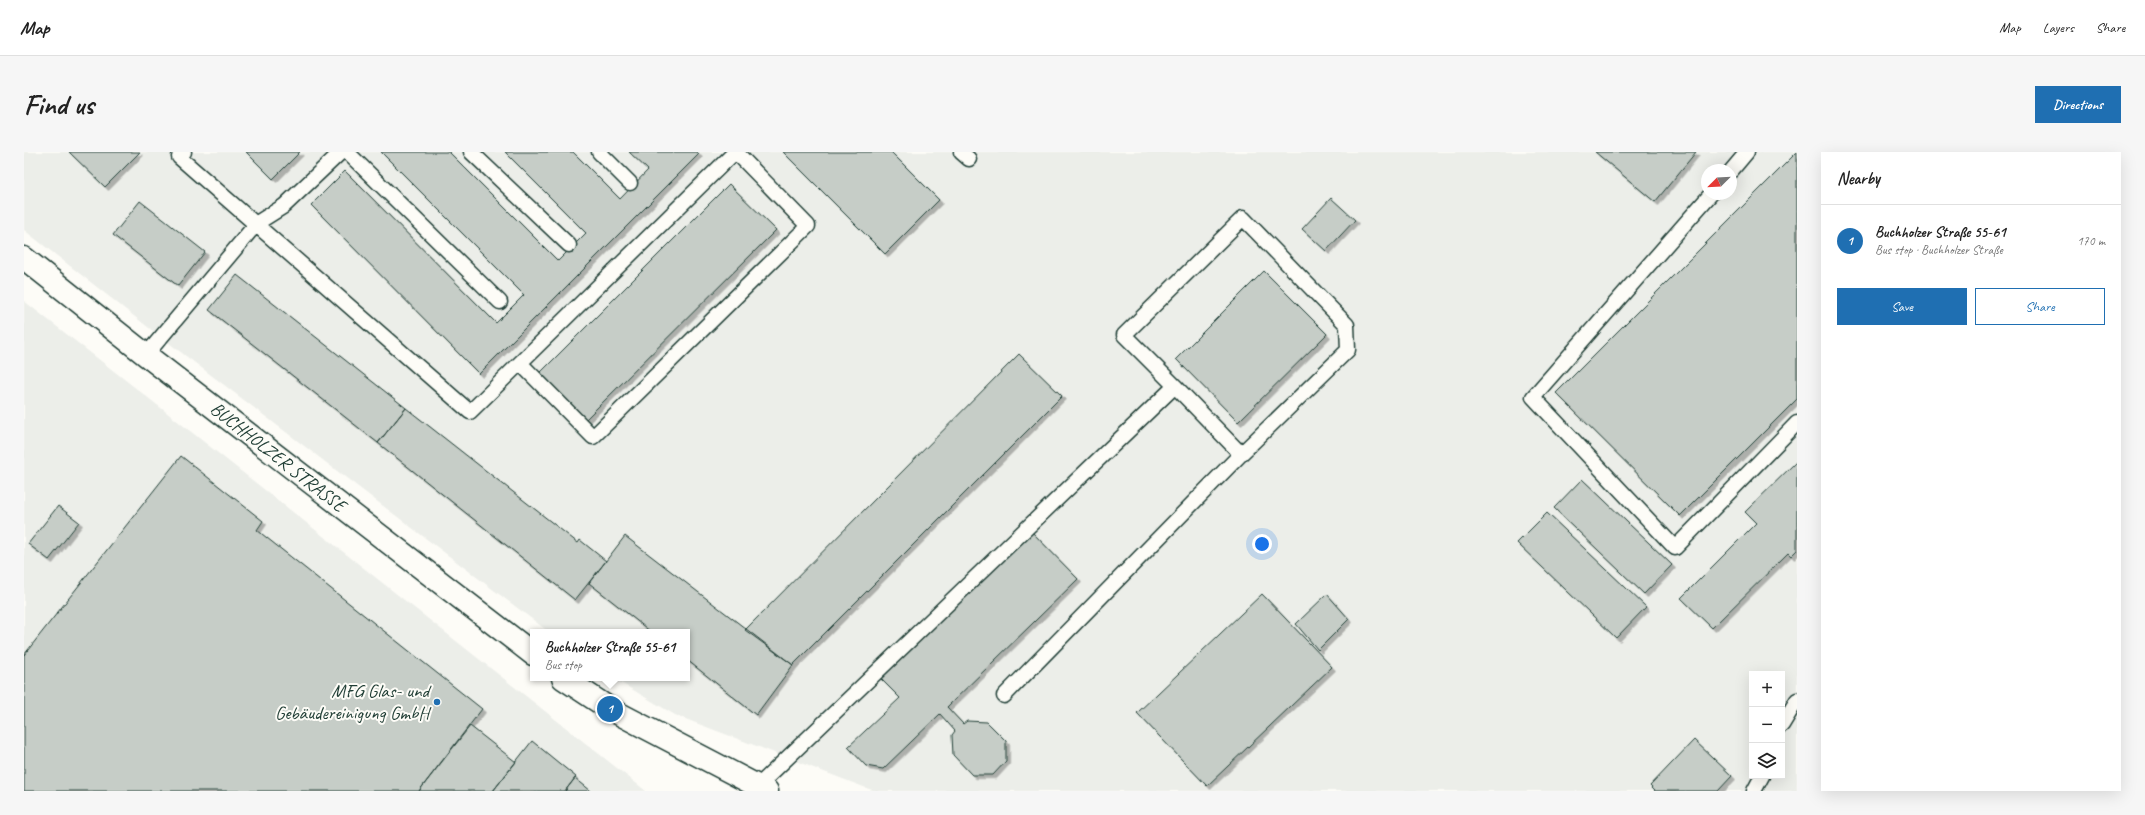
<!DOCTYPE html>
<meta charset="utf-8">
<style>
:root{--surface:#fff;--page:#f6f6f6;--text:#222;--muted:#767676;--line:#e0e0e0;--accent:#1f6fb2}
body{margin:0;font-family:Caveat,sans-serif;background:var(--page);color:var(--text)}
.controls{position:absolute;right:12px;bottom:12px;display:grid;overflow:hidden;border-radius:0px;box-shadow:0 4px 16px #0002}
.controls button{width:36px;height:36px;display:grid;place-items:center;padding:0;border:0;border-bottom:1px solid var(--line);background:var(--surface);color:var(--text);font:20px sans-serif}
.compass{position:absolute;left:1677px;top:12px;width:36px;height:36px;border-radius:50%;background:var(--surface);box-shadow:0 4px 16px #0002;rotate:246deg}
.you{position:absolute;left:1238px;top:392px;width:14px;height:14px;margin:-10px;border:3px solid #fff;border-radius:50%;background:#1a73e8;box-shadow:0 0 0 6px #1a73e833}
.badge{display:grid;place-items:center;width:26px;height:26px;border-radius:50%;background:var(--accent);color:#fff;font-size:13px;font-weight:700}
.pin{position:absolute;translate:-50% -50%;border:2px solid #fff;box-shadow:0 1px 4px #0006}
.popup{position:absolute;left:506px;top:477px;width:160px;height:52px;box-sizing:border-box;display:grid;place-content:center;border-radius:0px;background:var(--surface);filter:drop-shadow(0 1px 3px #0005);font-size:13px;white-space:nowrap;color:var(--muted)}
.popup b{font-size:15px;color:var(--text)}
.popup::after{content:'';position:absolute;left:50%;top:100%;margin-left:-8px;border:8px solid transparent;border-top-color:var(--surface)}
.list{margin:0;padding:0;list-style:none}
h2{display:flex;justify-content:space-between;align-items:center;height:52px;margin:0;padding:0 16px;font-size:17px}
h2 small{font-size:13px;font-weight:400;color:var(--muted)}
.list li{display:grid;grid-template-columns:26px 1fr auto;gap:12px;align-items:center;box-sizing:border-box;height:72px;padding:0 16px;border-top:1px solid var(--line)}
.list b{display:block;font-size:15px;white-space:nowrap}
.list p{margin:0;font-size:13px;white-space:nowrap;color:var(--muted)}
.list em{font-size:13px;font-style:normal;color:var(--muted)}
.actions{display:flex;gap:8px;padding:12px 16px}
.actions a{flex:1;padding:9px 0;border:1px solid var(--accent);border-radius:0px;text-align:center;font-size:14px;color:var(--accent)}
.actions .main{background:var(--accent);color:#fff}
.icon{flex:none;width:22px;height:22px;fill:none;stroke:currentColor;stroke-width:2;stroke-linecap:round;stroke-linejoin:round}
.map{position:relative;flex:none;width:1773px;height:639px;overflow:hidden;border-radius:0px}
header{display:flex;align-items:center;gap:24px;box-sizing:border-box;height:56px;padding:0 20px;background:var(--surface);border-bottom:1px solid var(--line)}
header strong{font-size:19px}
nav{display:flex;gap:22px;margin-inline-start:auto;font-size:14px}
.intro{display:flex;align-items:center;justify-content:space-between;box-sizing:border-box;height:96px;padding:0 24px}
h1{margin:0;font-size:28px}
.button{padding:10px 18px;border-radius:0px;background:var(--accent);color:#fff;font-size:14px;font-weight:700}
main{display:flex;gap:24px;padding:0 24px}
aside{flex:1;background:var(--surface);border-radius:0px;box-shadow:0 4px 16px #0002}
.map>svg:first-child{display:block}
.built{fill:#eceee9;fill-rule:evenodd}
.building{fill:#c6cdc7;stroke:#1f3d34;filter:url(#shadow)}
.lines{fill:none;stroke-linecap:round;stroke-linejoin:round}
.lane-casing{stroke:#1f3d34;stroke-width:17}
.secondary-casing{stroke:#1f3d34;stroke-width:25}
.lane{stroke:#fdfcf7;stroke-width:14}
.secondary{stroke:#fdfcf7;stroke-width:22}
.poi-dot{fill:#1f6fb2;stroke:#fdfcf7;stroke-width:1.5}
.labels{text-anchor:middle;dominant-baseline:central;stroke-width:4;stroke-linejoin:round;paint-order:stroke}
.street-label{font-size:19px;fill:#1f3d34;stroke:#fdfcf7}
.poi-label{font-size:19px;fill:#1f3d34;stroke:#fdfcf7;text-anchor:end}
</style>
<header>
<strong>Map</strong>
<nav><a>Map</a><a>Layers</a><a>Share</a></nav>
</header>
<div class="intro"><h1>Find us</h1><a class="button">Directions</a></div>
<main>
<div class="map">
<svg width="1773" height="639" viewBox="0 0 1773 639">
<defs>
<filter id="shadow"><feDropShadow dx="3.5" dy="3.5" stdDeviation="0" flood-color="#0004"/></filter>
</defs>
<rect width="100%" height="100%" fill="#fdfcf7"/>
<filter id="ink" filterUnits="userSpaceOnUse"><feTurbulence type="fractalNoise" baseFrequency=".025" numOctaves="2"/><feDisplacementMap in="SourceGraphic" scale="8" xChannelSelector="R" yChannelSelector="G"/><feConvolveMatrix kernelMatrix="1 2 1 2 8 2 1 2 1" color-interpolation-filters="sRGB"/></filter>
<g filter="url(#ink)">
<!-- built -->
<path class="built" d="M0,0H1773V639H852L845,637L651,563L589,526H663V480H525L129,179L0,78ZM1683,18H1707V42H1683ZM1728,522H1758V624H1728Z
M0,149L118,241L622,639H0Z"/>
<!-- building -->
<path class="building" d="M45,0H116L81,35Z
M222,0H276L249,27Z
M357,0H425L534,109L562,81L481,0H549L596,47L624,18L605,0H673L675,2L455,222L287,53L321,19L472,171L500,143Z
M759,0H867L915,48L861,102Z
M1571,0H1672L1631,50Z
M1773,0V247L1656,364L1532,241Z
M705,32L752,78L562,267L516,221Z
M1307,46L1331,68L1302,99L1278,77Z
M116,49L181,100L154,134L89,83Z
M1240,119L1303,182L1214,270L1152,207Z
M213,123L382,256L354,291L185,158Z
M995,202L1038,244L769,513L721,478Z
M382,256L554,391L556,388L582,409L551,448L354,291Z
M157,304L239,369L233,378L458,557L395,639H0V503Z
M1773,309V398L1767,404L1764,401L1688,476L1657,446L1732,371L1721,360Z
M1558,327L1648,413L1620,442L1530,356Z
M34,354L55,370L25,408L4,392Z
M1523,361L1622,455L1592,486L1493,391Z
M1004,376L1054,427L923,555L939,572L943,569L963,570L982,589V609L969,623H948L929,603L928,583L931,579L916,562L859,617L842,614L824,595L876,546L853,523Z
M601,384L769,513L732,563L663,508V480H627L565,431Z
M1238,442L1308,515L1183,634L1113,561Z
M1303,442L1325,467L1294,498L1272,472Z
M446,574L492,610L469,639H395Z
M1670,588L1708,624L1694,639H1631L1626,634Z
M508,589L552,625L541,639H469Z
M551,626L567,639H541Z"/>
<g class="lines">
<defs>
<path id="lane" d="M160,0L155,5L446,260L711,0
M323,0L476,150
M447,0L545,93
M575,0L606,31
M937,0L945,7
M1707,19L1723,0
M1687,42L1509,245L1651,396L1773,271
M122,203L233,71L260,54L317,0
M496,211L569,285L784,74L712,0
M980,544L1217,302
M1758,573L1773,548
M734,634L1151,234L1100,183L1219,66L1323,173L1324,198L1217,302L1151,234
M1730,639L1738,624"/>
<path id="secondary" d="M0,106L122,203L509,502
M539,526L586,557L743,639"/>
</defs>
<!-- lane casing -->
<use href="#lane" class="lane-casing"/>
<!-- secondary casing -->
<use href="#secondary" class="secondary-casing"/>
<!-- lane -->
<use href="#lane" class="lane"/>
<!-- secondary -->
<use href="#secondary" class="secondary"/>
</g>
</g>
<!-- markers -->
<circle class="poi-dot" cx="413" cy="550" r="4"/>
<g class="labels">
<!-- street labels -->
<g class="street-label">
<text transform="translate(254 305) rotate(38)">BUCHHOLZER STRASSE</text>
</g>
<!-- poi labels -->
<g class="poi-label">
<text x="405" y="539">MFG Glas- und<tspan x="405" dy="22">Gebäudereinigung GmbH</tspan></text>
</g>
</g>
</svg>
<div class="controls">
<button>+</button>
<button>−</button>
<button><svg class="icon" aria-label="layers" viewBox="0 0 24 24"><path d="M12 4l9 5-9 5-9-5zM3 14l9 5 9-5"/></svg></button>
</div>
<svg class="compass" viewBox="-18 -18 36 36"><path d="M0-13l5 13h-10z" fill="#e53935"/><path d="M0 13l5-13h-10z" fill="#767676"/></svg>
<div class="you"></div>
<div class="pin badge" style="left:586px;top:557px">1</div>
<div class="popup"><b>Buchholzer Straße 55-61</b>Bus stop</div>
</div>
<aside>
<h2>Nearby<small></small></h2>
<ul class="list">
<li><span class="badge">1</span><div><b>Buchholzer Straße 55-61</b><p>Bus stop · Buchholzer Straße</p></div><em>170 m</em></li>
</ul>
<div class="actions"><a class="main">Save</a><a>Share</a></div>
</aside>
</main>
